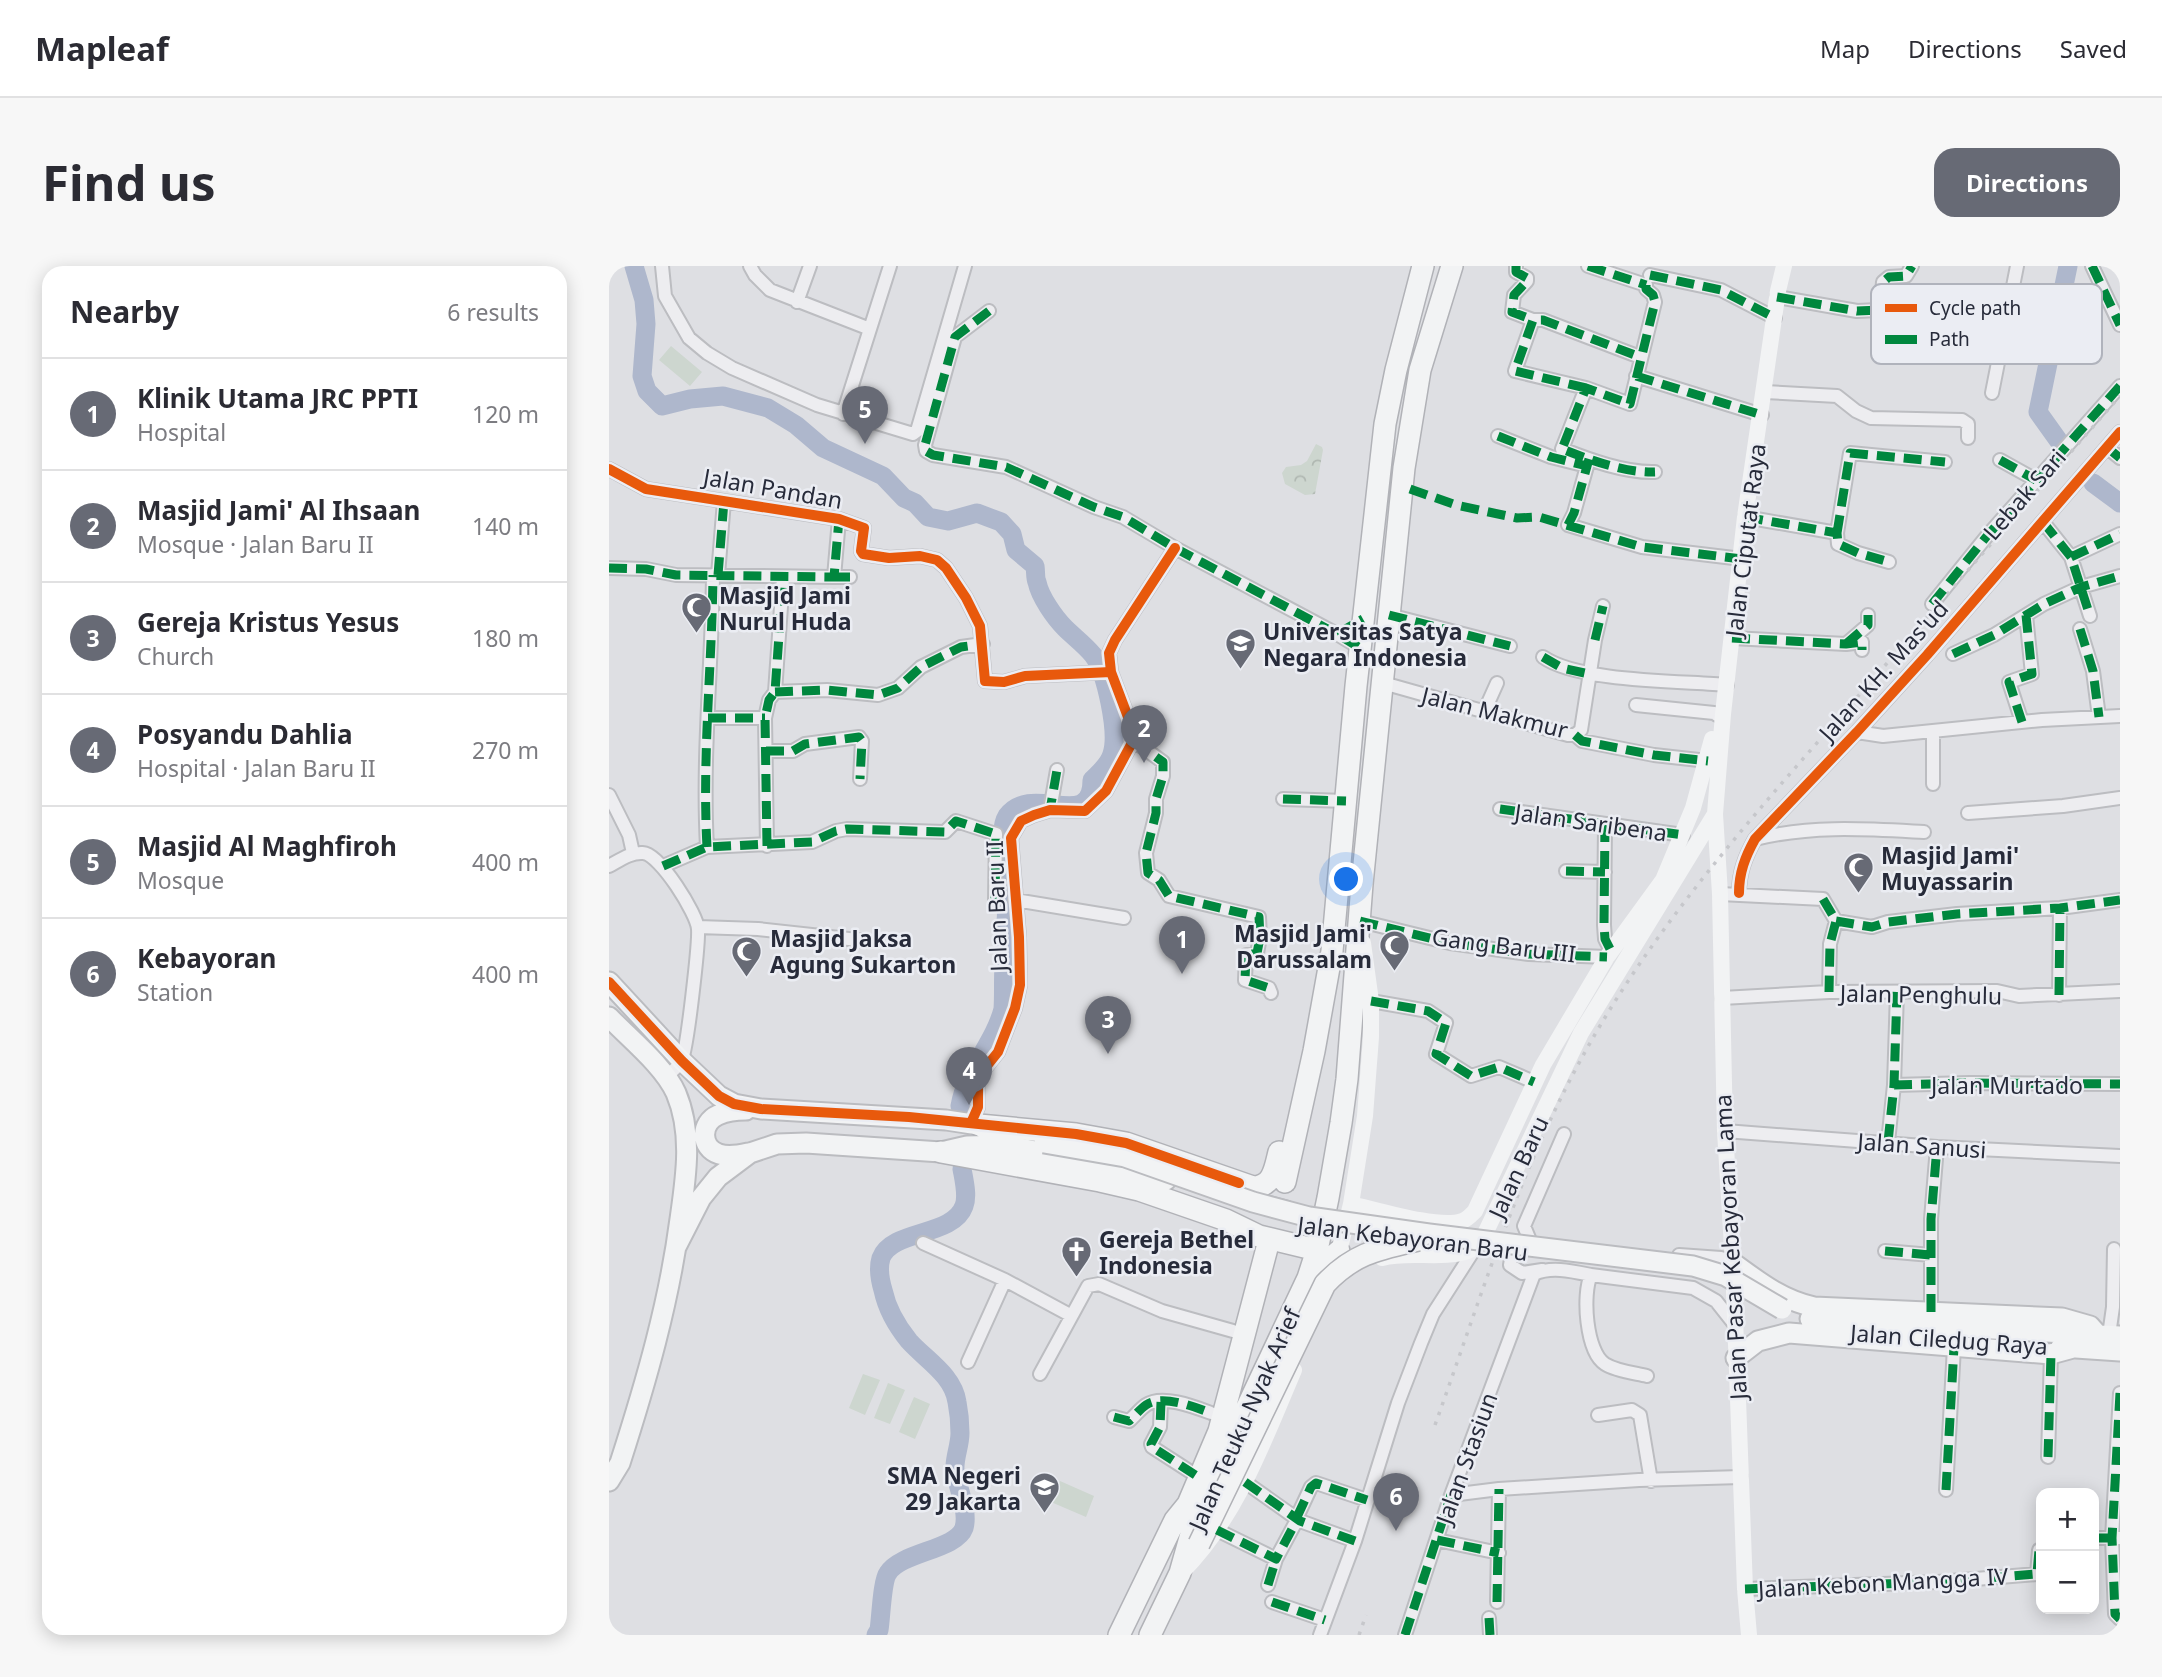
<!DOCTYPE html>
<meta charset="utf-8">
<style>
:root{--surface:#fff;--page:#f7f7f7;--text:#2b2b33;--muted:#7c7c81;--line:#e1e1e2;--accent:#676a75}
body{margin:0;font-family:"Noto Sans",sans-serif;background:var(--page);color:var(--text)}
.controls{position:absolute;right:21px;bottom:21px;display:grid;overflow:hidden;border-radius:14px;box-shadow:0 4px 18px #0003}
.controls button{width:63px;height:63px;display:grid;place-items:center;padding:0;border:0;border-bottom:2px solid var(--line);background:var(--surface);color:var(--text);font:35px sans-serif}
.you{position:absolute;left:738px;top:614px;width:24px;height:24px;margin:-18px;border:5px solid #fff;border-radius:50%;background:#1a73e8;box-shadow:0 0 0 10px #1a73e833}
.badge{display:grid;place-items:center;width:46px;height:46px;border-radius:50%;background:var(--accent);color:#fff;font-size:23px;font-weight:700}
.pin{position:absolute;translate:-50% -58px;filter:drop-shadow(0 2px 4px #0008)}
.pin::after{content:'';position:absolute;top:37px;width:24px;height:21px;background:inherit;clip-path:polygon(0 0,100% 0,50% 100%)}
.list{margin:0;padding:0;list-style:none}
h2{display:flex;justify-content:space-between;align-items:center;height:91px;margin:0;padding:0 28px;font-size:30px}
h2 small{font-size:23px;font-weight:400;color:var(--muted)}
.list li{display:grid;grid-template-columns:46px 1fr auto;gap:21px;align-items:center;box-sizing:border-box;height:112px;padding:0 28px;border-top:2px solid var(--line)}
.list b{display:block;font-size:26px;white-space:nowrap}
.list p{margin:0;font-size:23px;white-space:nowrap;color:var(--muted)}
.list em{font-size:23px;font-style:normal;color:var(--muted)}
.map{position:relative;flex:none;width:1511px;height:1369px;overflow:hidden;border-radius:21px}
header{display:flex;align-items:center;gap:42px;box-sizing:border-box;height:98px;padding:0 35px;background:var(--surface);border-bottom:2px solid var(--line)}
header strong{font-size:33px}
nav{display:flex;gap:38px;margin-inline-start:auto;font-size:24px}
.intro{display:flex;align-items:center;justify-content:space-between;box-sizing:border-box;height:168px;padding:0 42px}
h1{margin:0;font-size:49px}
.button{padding:18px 32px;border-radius:21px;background:var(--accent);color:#fff;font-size:24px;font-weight:700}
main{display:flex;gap:42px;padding:0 42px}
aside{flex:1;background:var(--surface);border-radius:21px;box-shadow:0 4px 18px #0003}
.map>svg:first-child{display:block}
.park{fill:url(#park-crowns)}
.pitch{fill:#cdd6cf}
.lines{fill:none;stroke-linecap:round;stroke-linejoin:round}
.river{stroke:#aeb7cc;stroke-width:19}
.highway-tunnel{stroke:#b9bbc1;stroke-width:21;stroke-dasharray:21 10;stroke-linecap:butt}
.street-casing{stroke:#bcbdc1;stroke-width:16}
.primary-casing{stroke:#bbbcc0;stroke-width:23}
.highway-casing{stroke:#b1b2b7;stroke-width:24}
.street{stroke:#ededf0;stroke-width:12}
.secondary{stroke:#f2f3f4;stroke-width:16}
.primary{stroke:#f2f3f4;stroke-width:19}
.highway{stroke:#f2f3f4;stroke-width:21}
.rail{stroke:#c6c7cb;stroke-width:3.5;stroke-dasharray:3.5 7;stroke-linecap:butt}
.primary-bridge-casing{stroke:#bbbcc0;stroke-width:23;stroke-linecap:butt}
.highway-bridge-casing{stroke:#b1b2b7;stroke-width:24;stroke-linecap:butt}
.primary-bridge{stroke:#f2f3f4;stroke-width:19}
.highway-bridge{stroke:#f2f3f4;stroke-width:21}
.quiet{stroke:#00873e;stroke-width:9;stroke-dasharray:18 9;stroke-linecap:butt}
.cycleway-casing{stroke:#ebedf3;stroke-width:15}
.cycleway{stroke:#e8590c;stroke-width:10}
.labels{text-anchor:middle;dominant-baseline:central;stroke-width:5;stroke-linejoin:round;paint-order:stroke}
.street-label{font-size:23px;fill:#272b3a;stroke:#ebedf3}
.poi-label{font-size:23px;font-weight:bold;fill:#272b3a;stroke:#ebedf3;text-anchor:start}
.key{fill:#ebedf3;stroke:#b0b3bc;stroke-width:2}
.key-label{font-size:19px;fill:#272b3a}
</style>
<header>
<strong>Mapleaf</strong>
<nav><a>Map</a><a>Directions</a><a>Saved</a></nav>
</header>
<div class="intro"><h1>Find us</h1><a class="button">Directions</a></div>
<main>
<aside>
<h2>Nearby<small>6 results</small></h2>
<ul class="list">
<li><span class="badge">1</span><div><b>Klinik Utama JRC PPTI</b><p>Hospital</p></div><em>120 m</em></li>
<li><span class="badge">2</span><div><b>Masjid Jami' Al Ihsaan</b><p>Mosque · Jalan Baru II</p></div><em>140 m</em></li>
<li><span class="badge">3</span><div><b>Gereja Kristus Yesus</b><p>Church</p></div><em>180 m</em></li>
<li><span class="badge">4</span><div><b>Posyandu Dahlia</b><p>Hospital · Jalan Baru II</p></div><em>270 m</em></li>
<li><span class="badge">5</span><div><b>Masjid Al Maghfiroh</b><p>Mosque</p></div><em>400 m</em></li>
<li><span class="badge">6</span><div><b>Kebayoran</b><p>Station</p></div><em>400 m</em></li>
</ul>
</aside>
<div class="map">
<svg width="1511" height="1369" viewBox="0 0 1511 1369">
<defs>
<pattern id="park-crowns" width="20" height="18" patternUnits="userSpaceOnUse" patternTransform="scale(1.75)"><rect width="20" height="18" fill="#cdd6cf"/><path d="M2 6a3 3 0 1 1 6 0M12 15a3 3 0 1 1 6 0" fill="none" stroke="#b0b8b2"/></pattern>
</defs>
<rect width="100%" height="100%" fill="#dedfe3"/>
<!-- park -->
<path class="park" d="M707,178L713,181L714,184L706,228L696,229L676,218L673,207L677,201L692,199L698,195Z"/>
<!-- pitch -->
<path class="pitch" d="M62,80L93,106L81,120L50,94Z
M254,1108L271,1114L256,1149L240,1142Z
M279,1117L296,1124L281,1158L265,1152Z
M305,1131L321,1138L306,1173L290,1166Z
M451,1215L485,1230L477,1251L442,1236Z"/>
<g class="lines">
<!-- river -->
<path class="river" d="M25,0L35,34L37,58L33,110L38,125L53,140L81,133L114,130L159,142L187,159L214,182L274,210L295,232L306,237L319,251L339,255L368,247L392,256L403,268L407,284L426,300C427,306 426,312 428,316C431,331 446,352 456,362C465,371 476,379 484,389C497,406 510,467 503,488C500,499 491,506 483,514C483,567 423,516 398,550C390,563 396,583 397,598C401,631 395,666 395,700C394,715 395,729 394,743C385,778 357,804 351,840
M1449,174L1429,146L1459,0
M1484,217L1511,237
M267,1369L270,1364C272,1352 273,1315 279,1307C292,1286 347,1284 355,1262C360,1245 348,1221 346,1204C345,1192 351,1180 351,1167C351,1157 350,1146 348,1136C344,1109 317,1094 300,1075C287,1059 278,1043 274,1024C271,1014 269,1002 272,992C283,963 344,971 355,940C359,930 355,914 353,903"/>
<!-- highway-tunnel -->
<path class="highway-tunnel" d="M658,982L676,916"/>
<defs>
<path id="street" d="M53,0L56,30L80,72L98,87L123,102L208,139L304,168L308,165L356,0
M141,0L146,9L161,24L261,63
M907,0V6L918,12V15L905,29L903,46L924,54
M979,0L1037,19
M1483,0L1511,59
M1041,9L1112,24L1166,52
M1037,19V23L1044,29L1046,36L1021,138L977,122L953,183C981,194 1016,207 1046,206
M1168,31L1248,45L1269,44L1272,39L1274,16L1280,11L1297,10L1303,0
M188,36L201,0
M380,45L346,71L316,179L317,185L324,189L397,201L485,241L514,251L566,282L728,368L751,382
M1027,110L1153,149
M977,122L906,105L924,54H934L1031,91
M1156,126L1228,130L1247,145L1262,152L1353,154L1359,158V172
M1383,127L1408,0
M234,148L281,0
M889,170L942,191L978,200
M1499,182L1511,192
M980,193L965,247L959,259L1033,281L1133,293
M1391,194L1427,214
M0,203L37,223L230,253L255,262L252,285L254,288L280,292L311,290L328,294L337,302L357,332L371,360L376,415L395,416L416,410L502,406
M1136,251L1228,267L1229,278L1249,287L1280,296
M1434,256L1462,291L1481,350
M1228,267L1241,187L1336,196
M1462,291L1511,268
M0,302L37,303L67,309L225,311L230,253
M109,309L115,235
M225,311H241
M1323,338L1378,270L1511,120
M780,349L901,380
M1471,363L1484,405L1490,451
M1123,372L1237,378L1253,376V384
M1237,378L1259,359V349
M1344,388L1385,369L1435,338L1472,321L1511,310
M934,391C969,416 1072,415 1118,419
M774,417L959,469H966L972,464L986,374L994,340
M166,426L218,424L269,429L289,422L312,401L352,381L374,378
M1027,439L1105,447L1108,449
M875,446L888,417
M99,452H156
M1413,456L1400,416L1423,408L1417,349
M1248,466L1274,470L1433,454L1511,450
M966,469L973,475L1045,489L1099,495
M525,475L554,496V510L547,533V547L537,587L539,607L550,614L560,630L650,651L651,672L648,687L637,689L636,714L660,722L662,727
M157,485H184L196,478L250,471L253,475L251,513
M1324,518V466
M0,529L20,569L24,587
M674,533L737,535
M891,543L1074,569
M441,544L448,504
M1359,547L1454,540L1511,532
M996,558L995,659L996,673L1002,685
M1146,573C1203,559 1257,563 1315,566
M158,580L156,452L160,434L166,426L174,312
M98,581C93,490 103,400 104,309
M0,600C11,594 22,586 34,587C51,588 88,648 89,663C90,677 78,787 72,796C69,801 62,806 57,811
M54,600L98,581L203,576L227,565L238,563L336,566L347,555L387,568L386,634
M957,605L996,606
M1130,627C1130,607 1136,591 1146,573L1248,466L1318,389L1511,166
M1111,628L1214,633L1227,655L1221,678L1220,726
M406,634L515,652
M751,655L841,677L920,688L998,691
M1227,655L1263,661L1279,656L1348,648L1451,642L1511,634
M89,661L149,663L258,675
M1450,729L1451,642
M1113,732L1220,726L1388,725L1410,730L1511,725
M762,735L819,745L837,757L827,788L862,810L890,801L925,816
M1285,819L1361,817L1511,818
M362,857L369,841V816L373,806L389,786L406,742L411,719L410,671L402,572L412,555L425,549L441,544L476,545L497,525L525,473V467L502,406L500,387L506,374L566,282
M1116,865L1328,881L1511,890
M1279,876L1285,819L1288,726
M920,972L915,960L955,868
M913,976L904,982L901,999L913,1007L933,1004
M314,977L396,1014L461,1049
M1276,985L1322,989
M1070,989L1112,992L1124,997
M982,1009L1084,1022L1107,1035L1126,1059
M1322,1046V953L1328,881
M1500,1069L1504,1041L1505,983
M359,1096L396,1014
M431,1108L479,1020L490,1018L553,1045L624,1065
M1511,1127L1503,1272L1506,1348L1511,1353
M552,1136L551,1161L542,1178L543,1181L591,1212
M989,1149L1023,1144L1031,1149L1042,1215
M505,1151L520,1155C526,1150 531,1143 537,1139C553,1128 586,1141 602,1147
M1439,1191L1442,1088
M636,1216L691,1255L746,1275
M1337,1224L1345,1081
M842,1229L890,1223L1030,1214L1132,1211
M688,1251L702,1221L707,1217L758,1234
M608,1264L667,1293L689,1252
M1485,1272H1511
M828,1274L890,1287
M659,1319L667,1293
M1136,1323L1329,1316L1428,1308L1430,1284L1432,1283
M663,1336L716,1354
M888,1336L890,1223
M880,1352L881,1369
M711,1369L746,1275L789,1137L812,1077L824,1048L865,984
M796,1369L842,1229L925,1008C942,1000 963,1005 982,1009C973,1028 977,1086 996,1098C1007,1105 1025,1107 1038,1110"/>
<path id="primary" d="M0,716L73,795L110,830L125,838L152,843L337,854L370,859L382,867
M0,751C21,773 55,800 67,827C84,867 77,911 71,953C60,1037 37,1116 11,1197L0,1215
M137,844C128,844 118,845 109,849C91,857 91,882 110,888C119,891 130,889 139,887
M67,981L92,932L109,911L141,887L168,878L197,877L332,886L358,880L396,879L510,902L557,914
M1124,997C1150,1016 1173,1034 1205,1041L1453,1052L1481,1060L1489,1069
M1201,1053L1511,1070
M1452,1081L1511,1085
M1127,1092L1149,1075L1180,1067L1442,1088L1464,1082"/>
<path id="highway" d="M370,859L467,868L517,877L644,921C664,921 666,902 670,886
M332,886L491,915L530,924L617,954L650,970L708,984
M676,916L705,785L723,685L747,420L776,158L787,104L814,0
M701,1010L730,985
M510,1369L566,1254L579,1238L610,1165L658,982
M541,1369L571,1307L588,1247L699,1012L708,984L719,932L732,857L738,813L753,618L795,202L811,104L843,0"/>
</defs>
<!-- street casing -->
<use href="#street" class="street-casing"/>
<!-- primary casing -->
<use href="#primary" class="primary-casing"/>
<!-- highway casing -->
<use href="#highway" class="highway-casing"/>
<!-- street -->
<use href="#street" class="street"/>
<!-- secondary -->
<path class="secondary" d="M742,938C769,944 829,963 853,955C859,953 862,949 866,945L934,799L998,691L1054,614L1084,542L1103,473
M773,992C805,983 852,999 872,976L972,767L1106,548
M728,993L742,938L756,850L762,771V735L754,677
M573,1306C628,1251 655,1174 685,1104
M1140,1369L1136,1323L1124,997L1116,865L1111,628L1106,548L1114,448L1136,251L1169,25L1175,0"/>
<!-- primary -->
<use href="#primary" class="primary"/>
<!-- highway -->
<use href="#highway" class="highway"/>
<!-- rail -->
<path class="rail" d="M826,1159C870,1037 908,911 970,797C1043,661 1149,544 1251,428C1338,329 1424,229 1511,130
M750,1369L757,1349"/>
<defs>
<path id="primary-bridge" d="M435,877L516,891L644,936L700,951L820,968L1084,1000L1117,1010L1173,1043"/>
<path id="highway-bridge" d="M590,1278L716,1018C745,987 770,983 809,974"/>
</defs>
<!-- primary-bridge casing -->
<use href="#primary-bridge" class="primary-bridge-casing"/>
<!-- highway-bridge casing -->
<use href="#highway-bridge" class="highway-bridge-casing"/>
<!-- primary-bridge -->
<use href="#primary-bridge" class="primary-bridge"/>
<!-- highway-bridge -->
<use href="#highway-bridge" class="highway-bridge"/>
<!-- quiet -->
<path class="quiet" d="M907,0V6L918,12V15L905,29L903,46L924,54
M979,0L1037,19
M1483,0L1511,59
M1041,9L1112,24L1166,52
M1037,19V23L1044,29L1046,36L1021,138L977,122L953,183C981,194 1016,207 1046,206
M1168,31L1248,45L1269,44L1272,39L1274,16L1280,11L1297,10L1303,0
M380,45L346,71L316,179L317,185L324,189L397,201L485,241L514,251L566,282L728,368L751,382
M1027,110L1153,149
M977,122L906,105L924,54H934L1031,91
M889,170L942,191L978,200
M1499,182L1511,192
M1391,194L1427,214
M801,223L847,239L908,252L930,251L1033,281L1133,293
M1136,251L1228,267L1229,278L1249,287L1280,296
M1434,256L1462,291L1481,350
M959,259L965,247L980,193
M1228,267L1241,187L1336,196
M1462,291L1511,268
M0,302L37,303L67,309L225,311L230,253
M109,309L115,235
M225,311H241
M1323,338L1378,270L1511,120
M780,349L901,380
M1471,363L1484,405L1490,451
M728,368L754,353
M1123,372L1237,378L1253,376V384
M986,374L994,340
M1237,378L1259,359V349
M1344,388L1385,369L1435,338L1472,321L1511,310
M934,391L953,402L980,408
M166,426L218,424L269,429L289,422L312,401L352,381L374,378
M99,452H156
M1413,456L1400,416L1423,408L1417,349
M966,469L973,475L1045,489L1099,495
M525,475L554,496V510L547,533V547L537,587L539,607L550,614L560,630L650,651L651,672L648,687L637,689L636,714L660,722L662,727
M157,485H184L196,478L250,471L253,475L251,513
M674,533L737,535
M891,543L1074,569
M447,544H441L448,504
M996,558L995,659L996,673L1002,685
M158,580L156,452L160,434L166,426L174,312
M98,581C93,490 103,400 104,309
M54,600L98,581L203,576L227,565L238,563L336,566L347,555L387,568L386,634
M957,605L996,606
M1214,633L1227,655L1221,678L1220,726
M751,655L841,677L920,688L998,691
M1227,655L1263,661L1279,656L1348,648L1451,642L1511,634
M1450,729L1451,642
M762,735L819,745L837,757L827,788L862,810L890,801L925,816
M1285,819L1361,817L1511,818
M1279,876L1285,819L1288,726
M1276,985L1322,989
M1322,1046V953L1328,881
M1511,1127L1503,1272L1506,1348L1511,1353
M552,1136L551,1161L542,1178L543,1181L591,1212
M505,1151L520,1155C526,1150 531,1143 537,1139C553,1128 586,1141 602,1147
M1439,1191L1442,1088
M636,1216L691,1255L746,1275
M1337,1224L1345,1081
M688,1251L702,1221L707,1217L758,1234
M608,1264L667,1293L689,1252
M1485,1272H1511
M828,1274L890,1287
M659,1319L667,1293
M1136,1323L1329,1316L1428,1308L1430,1284L1432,1283
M663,1336L716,1354
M888,1336L890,1223
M880,1352L881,1369
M796,1369L842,1229"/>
<defs>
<path id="cycleway" d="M0,203L37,223L230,253L255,262L252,285L254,288L280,292L311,290L328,294L337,302L357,332L371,360L376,415L395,416L416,410L502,406
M1130,627C1130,607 1136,591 1146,573L1248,466L1318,389L1511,166
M0,716L73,795L110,830L125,838L152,843L300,851L467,868L517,877L630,917
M362,857L369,841V816L373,806L389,786L406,742L411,719L410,671L402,572L412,555L425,549L441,544L476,545L497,525L525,473V467L502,406L500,387L506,374L566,282"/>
</defs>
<!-- cycleway casing -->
<use href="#cycleway" class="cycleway-casing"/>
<!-- cycleway -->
<use href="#cycleway" class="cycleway"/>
</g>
<!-- icons -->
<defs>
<symbol id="mosque-pin" viewBox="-11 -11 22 30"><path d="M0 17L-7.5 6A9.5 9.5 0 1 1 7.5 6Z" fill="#676a75" stroke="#ebedf3"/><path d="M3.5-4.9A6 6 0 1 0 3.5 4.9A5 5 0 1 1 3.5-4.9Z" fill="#fff"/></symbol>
<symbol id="university-pin" viewBox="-11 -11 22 30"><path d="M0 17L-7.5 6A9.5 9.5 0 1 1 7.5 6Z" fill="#676a75" stroke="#ebedf3"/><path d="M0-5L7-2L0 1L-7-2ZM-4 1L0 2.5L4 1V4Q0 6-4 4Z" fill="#fff"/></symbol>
<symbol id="church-pin" viewBox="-11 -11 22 30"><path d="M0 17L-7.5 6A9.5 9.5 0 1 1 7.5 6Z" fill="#676a75" stroke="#ebedf3"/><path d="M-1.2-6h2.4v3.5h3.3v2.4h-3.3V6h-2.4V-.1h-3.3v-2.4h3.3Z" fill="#fff"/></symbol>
<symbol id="school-pin" viewBox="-11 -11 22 30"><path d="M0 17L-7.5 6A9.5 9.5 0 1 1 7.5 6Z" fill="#676a75" stroke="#ebedf3"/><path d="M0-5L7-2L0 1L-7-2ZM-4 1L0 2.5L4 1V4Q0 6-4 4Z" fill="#fff"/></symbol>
</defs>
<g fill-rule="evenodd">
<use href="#mosque-pin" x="70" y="324" width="35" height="47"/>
<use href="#university-pin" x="614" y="360" width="35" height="47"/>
<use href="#mosque-pin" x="1232" y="584" width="35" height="47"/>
<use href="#mosque-pin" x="768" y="662" width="35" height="47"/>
<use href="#mosque-pin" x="120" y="668" width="35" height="47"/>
<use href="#church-pin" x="450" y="968" width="35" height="47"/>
<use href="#school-pin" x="418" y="1204" width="35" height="47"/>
</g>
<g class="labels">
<!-- street labels -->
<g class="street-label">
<text transform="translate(164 222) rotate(10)">Jalan Pandan</text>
<text transform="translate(1415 228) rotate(-49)">Lebak Sari</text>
<text transform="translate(1136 274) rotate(-83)">Jalan Ciputat Raya</text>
<text transform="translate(1274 404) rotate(-48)">Jalan KH. Mas'ud</text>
<text transform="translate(886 446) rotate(14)">Jalan Makmur</text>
<text transform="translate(982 556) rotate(8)">Jalan Saribena</text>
<text transform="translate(387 640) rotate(-92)">Jalan Baru II</text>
<text transform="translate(895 679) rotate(7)">Gang Baru III</text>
<text transform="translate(1312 728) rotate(1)">Jalan Penghulu</text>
<text x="1398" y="819">Jalan Murtado</text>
<text transform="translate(1313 879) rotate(4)">Jalan Sanusi</text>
<text transform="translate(909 901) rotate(-65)">Jalan Baru</text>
<text transform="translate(804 972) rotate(7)">Jalan Kebayoran Baru</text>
<text transform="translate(1121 981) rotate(-93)">Jalan Pasar Kebayoran Lama</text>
<text transform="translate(1340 1073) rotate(4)">Jalan Ciledug Raya</text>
<text transform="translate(635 1153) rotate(-66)">Jalan Teuku Nyak Arief</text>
<text transform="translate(857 1192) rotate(-70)">Jalan Stasiun</text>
<text transform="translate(1274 1316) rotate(-3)">Jalan Kebon Mangga IV</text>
</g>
<!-- poi labels -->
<g class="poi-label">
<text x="110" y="329">Masjid Jami<tspan x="110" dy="26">Nurul Huda</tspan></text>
<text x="654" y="365">Universitas Satya<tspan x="654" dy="26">Negara Indonesia</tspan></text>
<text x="1272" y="589">Masjid Jami'<tspan x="1272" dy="26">Muyassarin</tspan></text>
<text x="763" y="667" text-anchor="end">Masjid Jami'<tspan x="763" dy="26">Darussalam</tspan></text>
<text x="161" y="672">Masjid Jaksa<tspan x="161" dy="26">Agung Sukarton</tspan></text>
<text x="490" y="973">Gereja Bethel<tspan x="490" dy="26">Indonesia</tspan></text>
<text x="412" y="1209" text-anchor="end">SMA Negeri<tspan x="412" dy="26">29 Jakarta</tspan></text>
</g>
</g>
<!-- legend -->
<rect x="1262" y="18" width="231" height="80" rx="10" class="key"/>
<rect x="1276" y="38" width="32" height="8" fill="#e8590c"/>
<rect x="1276" y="69" width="32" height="9" fill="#00873e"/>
<g class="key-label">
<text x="1320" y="49">Cycle path</text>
<text x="1320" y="80">Path</text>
</g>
</svg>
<div class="controls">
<button>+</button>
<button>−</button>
</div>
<div class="you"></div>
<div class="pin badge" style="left:573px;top:708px">1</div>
<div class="pin badge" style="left:535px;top:497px">2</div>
<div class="pin badge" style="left:499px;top:788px">3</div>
<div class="pin badge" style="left:360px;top:839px">4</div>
<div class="pin badge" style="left:256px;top:178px">5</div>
<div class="pin badge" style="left:787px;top:1265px">6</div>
</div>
</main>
